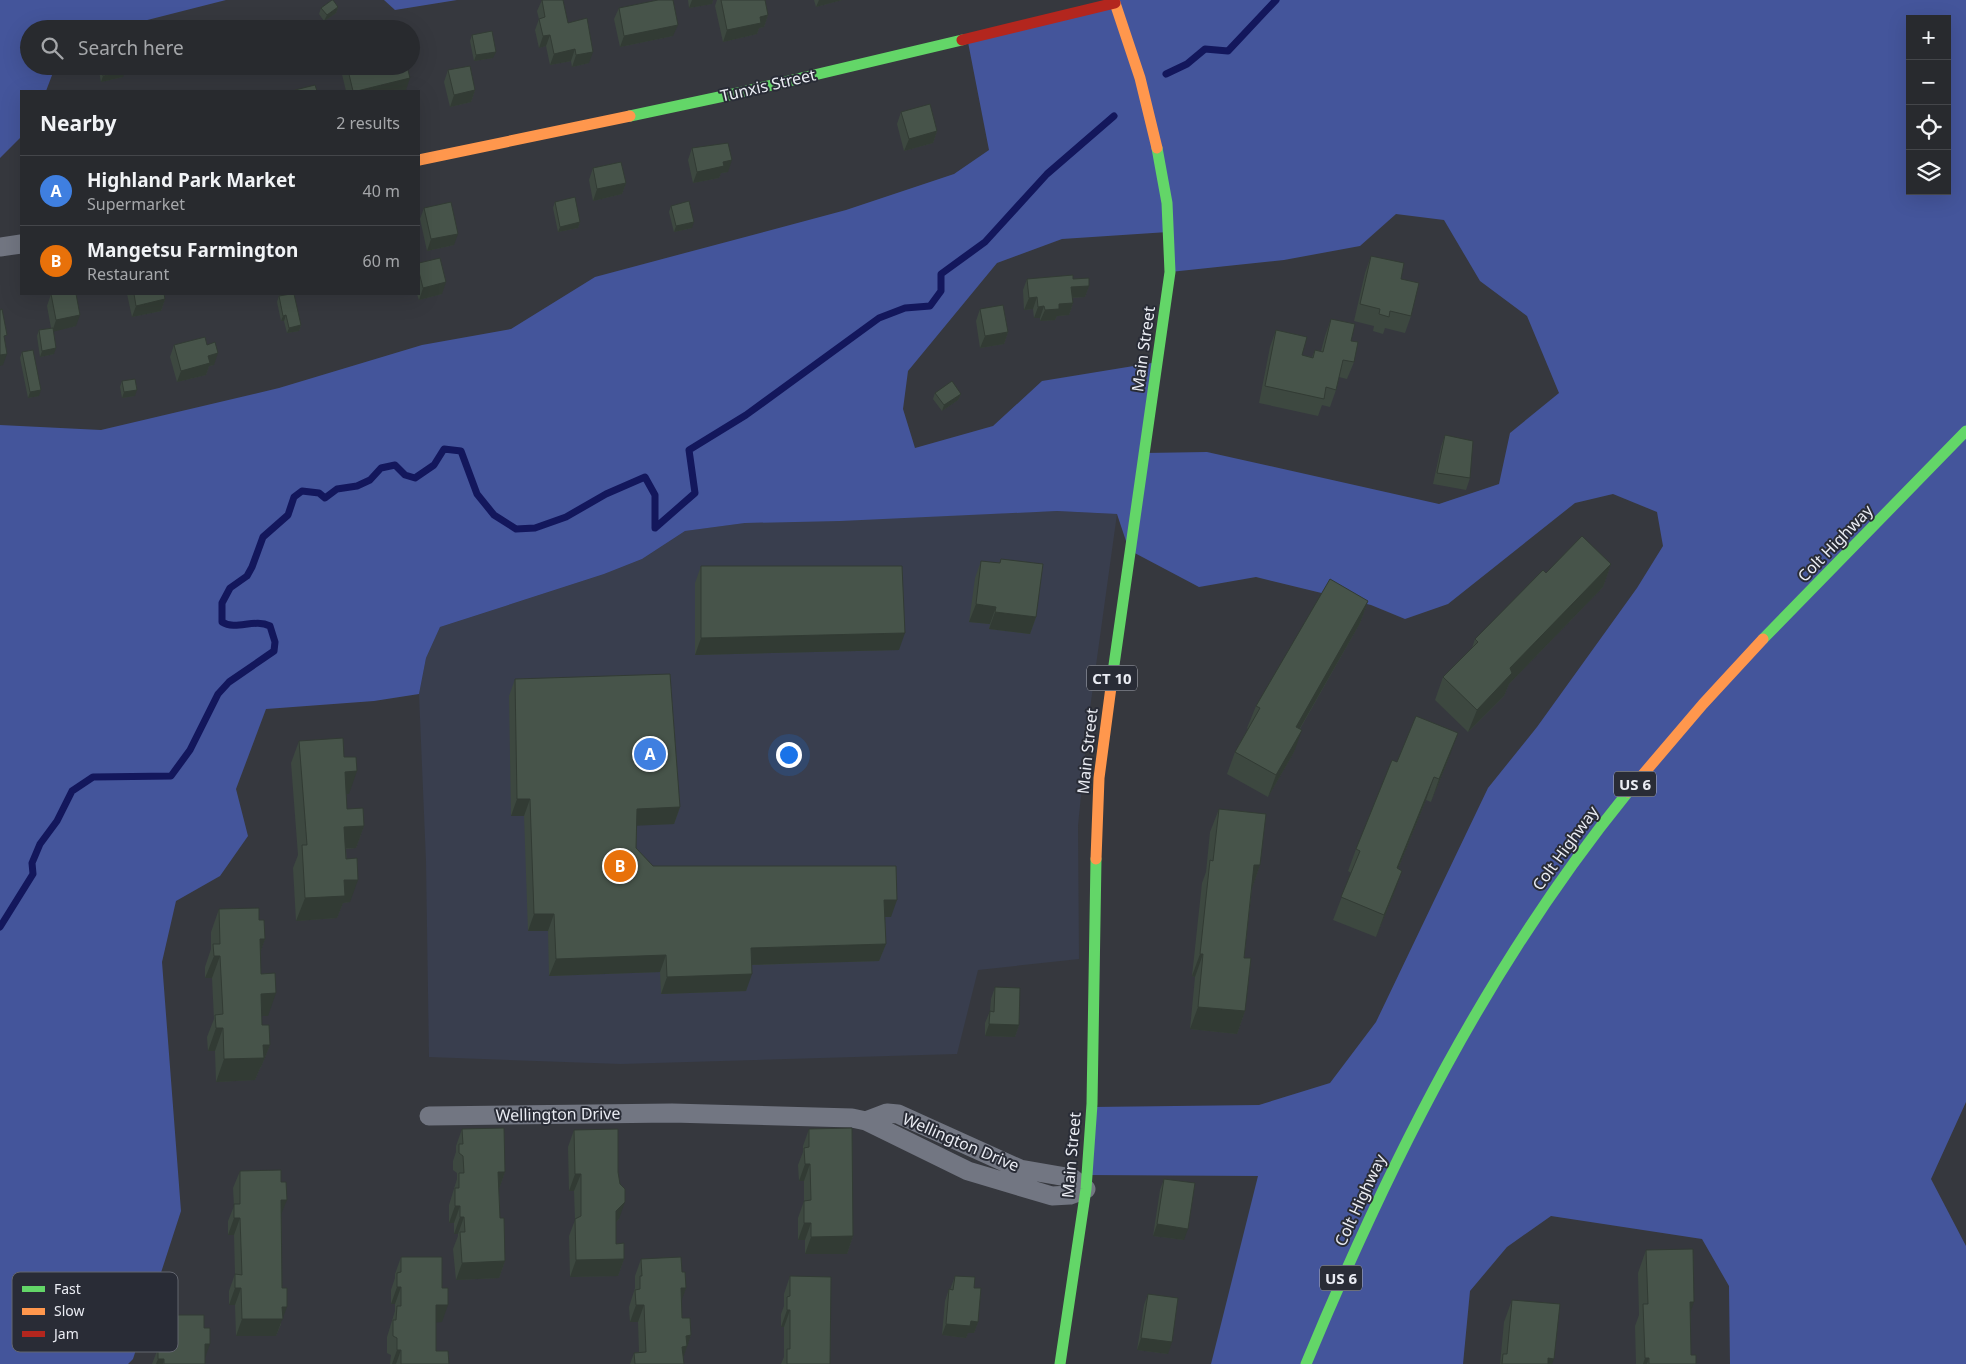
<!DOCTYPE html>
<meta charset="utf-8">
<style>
:root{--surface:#282a2e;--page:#303236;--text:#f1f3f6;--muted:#a5a7aa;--line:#44464a;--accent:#bca0f2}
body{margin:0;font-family:"Noto Sans",sans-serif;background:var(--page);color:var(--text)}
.controls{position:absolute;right:15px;top:15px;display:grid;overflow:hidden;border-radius:0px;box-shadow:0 5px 20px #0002}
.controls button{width:45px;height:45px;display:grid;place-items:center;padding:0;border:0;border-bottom:1px solid var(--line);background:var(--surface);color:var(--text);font:25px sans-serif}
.you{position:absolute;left:788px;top:754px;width:18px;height:18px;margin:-12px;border:4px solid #fff;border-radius:50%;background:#1a73e8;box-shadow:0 0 0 8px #1a73e833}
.badge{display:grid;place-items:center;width:32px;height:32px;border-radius:50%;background:var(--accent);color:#fff;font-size:16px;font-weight:700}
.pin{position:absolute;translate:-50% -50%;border:2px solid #fff;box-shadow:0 1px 5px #0006}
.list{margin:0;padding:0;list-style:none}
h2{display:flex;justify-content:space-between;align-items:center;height:65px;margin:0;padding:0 20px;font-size:21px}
h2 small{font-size:16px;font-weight:400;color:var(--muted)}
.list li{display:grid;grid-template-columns:32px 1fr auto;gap:15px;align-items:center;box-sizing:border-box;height:70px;padding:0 20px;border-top:1px solid var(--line)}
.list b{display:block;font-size:19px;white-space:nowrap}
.list p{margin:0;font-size:16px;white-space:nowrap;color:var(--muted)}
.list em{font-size:16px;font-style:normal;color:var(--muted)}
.icon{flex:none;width:28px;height:28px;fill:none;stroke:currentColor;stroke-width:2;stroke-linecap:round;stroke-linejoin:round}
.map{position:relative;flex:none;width:1966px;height:1364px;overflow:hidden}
.search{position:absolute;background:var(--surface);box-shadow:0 5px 20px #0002;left:20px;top:20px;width:400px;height:55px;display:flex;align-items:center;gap:12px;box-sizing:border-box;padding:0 18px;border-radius:28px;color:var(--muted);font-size:19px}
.panel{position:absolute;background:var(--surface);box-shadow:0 5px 20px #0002;left:20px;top:90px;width:400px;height:205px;border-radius:0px}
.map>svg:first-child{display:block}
.built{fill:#393e4e}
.forest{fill:#44559b;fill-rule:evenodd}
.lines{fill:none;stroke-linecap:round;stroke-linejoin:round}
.stream{stroke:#13175c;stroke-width:7}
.street{stroke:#727682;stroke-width:19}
.fast{stroke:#63d668;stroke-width:11}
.slow{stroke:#ff974d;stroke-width:11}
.jam{stroke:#b3261e;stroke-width:11}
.wall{fill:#3d4840}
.shaded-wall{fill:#323b34}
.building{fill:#47544a;stroke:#323b34}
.labels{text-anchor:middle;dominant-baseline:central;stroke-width:4;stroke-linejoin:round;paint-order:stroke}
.shield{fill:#292c36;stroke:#b0b2ba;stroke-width:1}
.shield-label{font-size:15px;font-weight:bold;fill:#eaecf3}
.street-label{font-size:16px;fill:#eaecf3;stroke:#292c36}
.key{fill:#292c36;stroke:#63666f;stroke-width:1}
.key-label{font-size:14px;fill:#eaecf3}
</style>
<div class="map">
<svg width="1966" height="1364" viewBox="0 0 1966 1364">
<rect width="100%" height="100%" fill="#36383e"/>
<!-- built -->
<path class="built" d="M1057,511L1117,514L1088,723L1078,826L1079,959L978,970L957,1054L621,1064L429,1057L426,861L419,694L426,658L440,627L604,574L642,559L685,531L745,523Z"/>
<!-- forest -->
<path class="forest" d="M0,0H226L112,29H29V66H59L54,70L46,91H21V137L0,158Z
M384,0H457L395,10Z
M1114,0H1966V1102L1931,1179L1966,1246V1364H1730L1729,1286L1702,1239L1551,1216L1507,1247L1470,1291L1463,1364H1211L1258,1176L1087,1175L1092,1107L1259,1105L1330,1083L1376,1022L1488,788L1537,727L1637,588L1663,546L1657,512L1613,494L1575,503L1448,604L1405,619L1371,605L1256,577L1199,587L1129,550L1117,514L1057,511L840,521L745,523L685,531L642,559L604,574L440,627L426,658L419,694L374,701L266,709L236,789L248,836L220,876L176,901L162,962L181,1211L133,1359L128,1364H0V425L101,430L279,388L422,345L511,329L595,277L846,210L954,174L989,150L967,37ZM1910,19H1947V191H1910ZM1396,214L1444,220L1480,281L1527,316L1559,393L1510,433L1499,484L1439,504L1207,452L1145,453L1158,362L1042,381L993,426L915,448L903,409L908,371L997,263L1062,239L1168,232L1170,272L1284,260L1360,246Z"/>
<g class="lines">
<!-- stream -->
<path class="stream" d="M1166,74L1187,64L1205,49L1228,51L1276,0
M0,927L33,874L32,863L40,844L57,821L72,791L93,777L171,776L190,750L218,694L229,682L274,651L275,642L270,626C254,618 236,631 222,622V603L230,588L247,576L252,567L263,537L288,515L294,497L302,491L319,493L325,498L337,489L357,486L370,480L381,468L395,465L405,475L415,478L434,465L444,449L461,451L477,494L494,515L516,529L535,528L566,517L606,494L645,477L655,495V528L695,493L689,450L746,415L879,318L905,308L930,306L941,291V274L985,242L1047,174L1114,116"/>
<!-- street -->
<path class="street" d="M0,247L21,244
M429,1116L672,1113L852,1118L866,1121L968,1171L1052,1196L1070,1195L1086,1189
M866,1121L887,1113L898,1114L1020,1169L1072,1178L1086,1189"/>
<!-- fast -->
<path class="fast" d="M630,116L738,93L962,40
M1763,639L1966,431
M1113,672L1170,272L1167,203L1157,148
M1060,1364L1086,1189L1092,1104L1096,859
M1306,1364C1390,1161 1489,963 1628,792"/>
<!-- slow -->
<path class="slow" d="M1114,0L1140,78L1157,148
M419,160L630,116
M1628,792L1703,704L1763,639
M1096,859L1099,778L1113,672"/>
<!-- jam -->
<path class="jam" d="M962,40L1115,3"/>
</g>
<!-- wall -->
<path class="wall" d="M542,0L568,23L589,63L572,67L571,61L550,65L546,46L539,48L535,30L539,19L537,11Z
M688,0H713L712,4L689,8Z
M717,0H765L768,15L764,27L759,28L757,34L723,42L715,6Z
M814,0H842L816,7Z
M338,7L336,13L324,21L319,14L321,8Z
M619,8L673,36L620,47L614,19Z
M472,35L493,58L474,61L470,41Z
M98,66H124L123,77L101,82Z
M340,66H407L406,90L400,91H346Z
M448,70L475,90L471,102L450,107L444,82Z
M901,112L937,131L933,143L904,151L897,124Z
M692,148L728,172L721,173L719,178L693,183L688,160Z
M593,168L626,183L622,194L593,201L589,180Z
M555,202L580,222L578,228L558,232L553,208Z
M671,206L692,228L674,232L669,212Z
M424,208L454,245L427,251L420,219Z
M1371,256L1401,279L1411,316L1405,333L1385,328L1383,334L1373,331L1374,326L1354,321L1365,273Z
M419,263L442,294L419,300L417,294H419Z
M1027,279H1073L1089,286L1085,297L1072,298L1073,303L1069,315L1057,316L1055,320L1040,321V318H1034L1033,309L1024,310L1023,290Z
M51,294L76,326L53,331L54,354L40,357L37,336L39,330L51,328L47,306Z
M127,294H164L165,299L161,311L132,317Z
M279,296L301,325L299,331L287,333L284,321H281L277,302Z
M980,309L1008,332L1004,344L980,348L976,321Z
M1331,319L1351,341L1354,362L1347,379L1339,377L1336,390L1330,407L1322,405L1318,416L1259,403L1270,347L1276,330L1302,355L1312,357L1315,350L1321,351L1325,336Z
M174,345L214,365L209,366L206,375L177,382L170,357Z
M22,352L39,396L28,398L20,358Z
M122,381L135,396L122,398L120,387Z
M935,393L961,394L958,400L942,411L933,399Z
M1445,435L1470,478L1466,490L1433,484L1441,447Z
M1001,559L1036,617L1030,634L989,629L990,624L969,622L975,578L981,561L999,563Z
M1611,564L1603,587L1509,684L1504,696L1468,732L1435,700L1443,677L1472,648L1475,639L1546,573Z
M701,566L899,650L695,655V583Z
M1368,601L1360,623L1300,729L1294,752L1268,797L1227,774L1235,752L1248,729L1247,728L1256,706Z
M515,679L680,807L674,824L637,825L636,848L653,866L891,917H885L886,944L879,961L752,965L746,991L661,994L660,972L549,976L548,931H528L524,816H511L509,696Z
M299,741L344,757L349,794H346L347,809L364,826L356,848L346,849L350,902L343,903L337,918L296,921L293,868L298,855L291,763Z
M1450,755L1431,802L1426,800L1398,869L1394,893L1376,937L1333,920L1351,873L1348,871L1356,849L1397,762Z
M1219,809L1260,865L1252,888L1244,958L1245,1011L1237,1034L1190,1029L1195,977L1192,976L1202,883L1206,872L1210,832Z
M219,909L259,920L265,939L260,953L261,974L268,1016H262V1025L270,1045L261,1067L260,1068L255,1080L216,1082L215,1051H208L207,1037L214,1019L212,978H205V967L211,949V932Z
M995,987L1019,1025L1015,1037L985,1036V1023L990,1011L991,999Z
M462,1129L505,1172L499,1189L500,1218L505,1261L499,1278L456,1280L453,1249L458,1236V1234H454V1223H449V1205L457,1179V1173L453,1170V1161L456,1152V1146Z
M809,1129L853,1236L847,1254H805V1240H798V1218L804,1201V1181H799L798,1165L803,1152V1146Z
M574,1130L619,1219L616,1222V1244L624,1259L618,1276L570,1277L569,1236L575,1220L574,1191H569L568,1147Z
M240,1171L281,1215V1324L276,1336H236L235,1305H229V1291L235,1274L234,1235H228V1221L234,1206L233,1188Z
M1164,1179L1184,1240L1153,1236L1160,1190Z
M1646,1250L1690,1313L1691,1355L1696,1364H1636L1635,1326L1639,1315L1638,1273Z
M401,1257L442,1322H436V1351L449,1364H390L391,1355L387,1353V1337L395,1311V1304H391V1290L395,1278V1274Z
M641,1259L682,1272L686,1288L681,1300L682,1318L691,1335L683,1357L684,1364H630L634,1353L639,1352L638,1322H630L629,1307L635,1288V1276Z
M790,1276L830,1364H781L784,1357V1327H781V1314L784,1306V1294Z
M955,1276L974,1288L978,1322L974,1333H968L966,1338L942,1335L945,1301L949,1289L950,1290Z
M1148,1294L1168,1354L1137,1350L1144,1305Z
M1512,1300L1552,1364H1500L1504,1322Z
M163,1315L205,1358V1364H152L157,1351V1332Z"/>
<!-- shaded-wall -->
<path class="shaded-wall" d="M692,0H713L712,4L689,8Z
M819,0H842L816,7Z
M338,7L336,13L324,21L327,15Z
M768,15L764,27L759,28L757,34L723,42L727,30L760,17Z
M678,25L673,36L620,47L624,36Z
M550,35L546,46L539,48L543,36Z
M575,49L571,61L550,65L554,54Z
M496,52L493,58L474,61L476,55Z
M593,52L589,63L572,67L576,55Z
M187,66H196L186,68Z
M125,72L123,77L101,82L103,76Z
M410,78L406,90L400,91H357Z
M475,90L471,102L450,107L454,95Z
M937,131L933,143L904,151L909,139Z
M732,160L728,172L721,173L719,178L693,183L697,172L723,162Z
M626,183L622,194L593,201L597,189Z
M580,222L578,228L558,232L560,227Z
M694,222L692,228L674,232L676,226Z
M458,234L454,245L427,251L431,239Z
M446,282L442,294L419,300L423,288Z
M1089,286L1085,297L1067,298L1071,287Z
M1037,297L1033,309L1024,310L1029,298Z
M165,299L161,311L132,317L136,306Z
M1073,303L1069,315L1057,316L1055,320L1040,321L1045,310L1059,304Z
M1044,306L1040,318H1034L1038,307Z
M80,315L76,326L52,332L56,320Z
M286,315L284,321H281L283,316Z
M301,325L299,331L287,333L289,328Z
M1008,332L1004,344L980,348L985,336Z
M56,348L54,354L40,357L42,351Z
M218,353L214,365L209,366L206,375L177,382L181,371L208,356Z
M7,354L3,365L0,366V355Z
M41,390L39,396L28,398L30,392Z
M137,390L135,396L122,398L124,392Z
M961,394L958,400L942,411L944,405Z
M1611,564L1603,587L1509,684L1504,696L1468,732L1477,710L1510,668Z
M1368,601L1360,623L1288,749L1296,727Z
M976,604L996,607L990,624L969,622Z
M995,612L1036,617L1030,634L989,629Z
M905,633L899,650L695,655L701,638Z
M1302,730L1294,752L1268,797L1276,775Z
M1458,733L1450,755L1431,802L1439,779Z
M357,771L349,794H337L345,772Z
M1434,777L1426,800L1389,891L1397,868Z
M517,799H530L524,816H511Z
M680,807L674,824L631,826L637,809Z
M364,826L356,848L336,849L344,827Z
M1254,865H1260L1252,888L1246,887Z
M1402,871L1394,893L1376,937L1384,915Z
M344,880H358L350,902L343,903L337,918L296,921L305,898Z
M884,900H897L891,917H878Z
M534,914H554L548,931H528Z
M260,939H265L257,962Z
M886,944L879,961L745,965L751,948Z
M1200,954H1203L1195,977L1192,976Z
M666,955L660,972L549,976L556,959Z
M214,956H220L212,978H205Z
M752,974L746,991L661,994L667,977Z
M276,993L268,1016H253L261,994Z
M1198,1007L1245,1011L1237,1034L1190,1029Z
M989,1024L1019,1025L1015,1037L985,1036Z
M216,1028H223L215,1051H208Z
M263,1045H270L261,1067L260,1068L255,1080L216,1082L224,1059Z
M805,1164H810L804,1181H799Z
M498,1172H505L499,1189H492Z
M575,1174H581L574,1191H569Z
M281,1200H287L280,1217Z
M625,1202L619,1219L610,1228L616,1211Z
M455,1206H460L454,1223H449Z
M460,1217H464L458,1234H454Z
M234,1218H240L234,1235H228Z
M804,1223H811L805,1240H798Z
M1157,1224L1188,1229L1184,1240L1153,1236Z
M853,1236L847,1254H805L811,1237Z
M624,1259L618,1276L570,1277L576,1260Z
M505,1261L499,1278L456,1280L462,1263Z
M397,1287H401L395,1304H391Z
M235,1288H241L235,1305H229Z
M681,1288H686L680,1305Z
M1690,1302H1694L1686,1325Z
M436,1305H448L442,1322L430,1323Z
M636,1305H644L638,1322H630Z
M282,1307H287L276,1336H236L242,1319Z
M787,1310H790L784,1327H781Z
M971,1321L978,1322L974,1333H968L966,1338L942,1335L946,1324Z
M691,1335L681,1364H676L686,1336Z
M1141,1338L1172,1342L1168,1354L1137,1350Z
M205,1344H210L204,1361Z
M397,1350H401L396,1364H392Z
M1548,1358L1554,1359L1552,1364H1546Z
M1645,1358H1649L1647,1364H1643Z
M158,1359H164L163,1364H156Z"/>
<!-- building -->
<path class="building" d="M332,0H333L338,7L327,15L321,8Z
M542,0H563L568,23L587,18L593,52L576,55L575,49L554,54L550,35L543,36L539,19L545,17Z
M658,0H673L678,25L624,36L619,8Z
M721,0H765L768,15L760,17L761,23L727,30Z
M210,21L211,29H185L184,26Z
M292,21L293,29H272L271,26Z
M492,31L496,52L476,55L472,35Z
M101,66H124L125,72L103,76Z
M347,66H407L410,78L357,91H353Z
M470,66L475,90L454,95L448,70Z
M315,85L317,91H295V90Z
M930,104L937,131L909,139L901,112Z
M728,143L732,160L723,162L724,166L697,172L692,148Z
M621,162L626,183L597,189L593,168Z
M575,197L580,222L560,227L555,202Z
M689,201L694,222L676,226L671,206Z
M451,202L458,234L431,239L424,208Z
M1371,256L1404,263L1401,279L1419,283L1411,316L1390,311L1389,317L1379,314L1380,309L1360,304Z
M440,258L446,282L423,288L419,272V263Z
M1073,275V279L1089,278V286L1071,287L1073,303L1059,304V309L1045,310L1044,306L1038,307L1037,297L1029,298L1027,279Z
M51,294H76L80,315L56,320Z
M134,294H164L165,299L136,306Z
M291,294H294L301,325L289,328L286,315L283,316L279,296Z
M1003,305L1008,332L985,336L980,309Z
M2,309L7,335L4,336L7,354L0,355V310Z
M1331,319L1355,324L1351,341L1358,342L1354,362L1343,360L1336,390L1326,387L1324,399L1265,386L1276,330L1307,337L1302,355L1313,358L1315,350L1323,352Z
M53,328L56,348L42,351L39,330Z
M205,337L207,345L215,342L218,353L208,356L210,363L181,371L174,345Z
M33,350L41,390L30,392L22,352Z
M135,379L137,390L124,392L122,381Z
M952,381L961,394L944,405L935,393Z
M1445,435L1473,441L1470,478L1437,473Z
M1582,536L1611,564L1510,668L1512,673L1477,710L1443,677L1478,642L1475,639L1543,570L1546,573Z
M1001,559L1043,564L1036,617L995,612L996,607L976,604L981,561L1000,563Z
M701,566H902L905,633L701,638Z
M1330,579L1368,601L1296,727L1302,730L1276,775L1235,752L1260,708L1256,706Z
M670,674L680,807L637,809L636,848L653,866H896L897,900H884L886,944L751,948L752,974L667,977L666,955L556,959L554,914H534L530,799H517L515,679Z
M1416,716L1458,733L1439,779L1434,777L1397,868L1402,871L1384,915L1341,897L1360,851L1356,849L1392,760L1397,762Z
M343,738L344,757H356L357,771L345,772L347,809L363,808L364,826L344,827L346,859L357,858L358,880H344L345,896L305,898L302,845H307L299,741Z
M1219,809L1266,814L1260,865H1254L1244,958H1251L1245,1011L1198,1007L1203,954H1200L1210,860L1213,861Z
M259,908V920H264L265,939H260L261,974L275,973L276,993L261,994L262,1025H269L270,1045H263L264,1058L224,1059L223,1028H216L215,1015L223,1014L220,956H214L213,944H220L219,909Z
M995,987L1020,988L1019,1025L989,1024L990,1011L994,1012Z
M504,1128L505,1172H498L500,1218H504L505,1261L462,1263L460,1232H465L464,1217H460V1206H455V1188H459V1173H464L463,1156L459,1153V1144H463L462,1129Z
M852,1128L853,1236L811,1237V1223H804V1201L811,1200L810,1164H805L804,1148L809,1147V1129Z
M618,1129V1172L620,1184L625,1189V1202L616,1211V1244L624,1243V1259L576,1260L575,1219L581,1216V1174H575L574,1130Z
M281,1170V1182H286L287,1200H281L282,1288H287V1307H282L283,1319H242L241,1288H235V1274L242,1275L240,1218H234V1204H240V1171Z
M1164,1179L1195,1183L1188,1229L1157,1224Z
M1693,1249L1694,1302H1690L1691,1355H1696V1364H1649V1358H1645L1643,1304H1648L1646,1250Z
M401,1257H442V1288H448V1305H436V1351H448L449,1364H401V1350H397V1338L393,1336V1320H396L397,1306H401V1287H397V1273L401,1272Z
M681,1257L682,1272H685L686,1288H681L682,1318H690L691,1335L686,1336L687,1346L682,1347L684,1364H635L634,1353L646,1352L644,1305H636L635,1290L640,1289V1276H642L641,1259Z
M790,1276L831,1277L830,1364H787V1349H790V1310H787V1297L790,1296Z
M955,1276L975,1277L974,1288H981L978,1322L971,1321L970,1326L946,1324L949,1289L953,1290Z
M1148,1294L1178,1298L1172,1342L1141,1338Z
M1512,1300L1560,1304L1554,1359L1548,1358V1364H1502L1503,1354H1507Z
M163,1315H204V1328H210V1344H205V1364H164V1359H158V1349H164Z"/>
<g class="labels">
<!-- shield labels -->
<g class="shield">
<rect x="1087" y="665.5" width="50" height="25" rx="4"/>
<rect x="1614" y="771.5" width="42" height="25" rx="4"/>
<rect x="1320" y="1265.5" width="42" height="25" rx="4"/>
</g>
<g class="shield-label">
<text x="1112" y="678">CT 10</text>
<text x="1635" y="784">US 6</text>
<text x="1341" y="1278">US 6</text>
</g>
<!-- street labels -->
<g class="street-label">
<text transform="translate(768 85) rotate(-13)">Tunxis Street</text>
<text transform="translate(1143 349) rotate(-82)">Main Street</text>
<text transform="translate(1835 543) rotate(-46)">Colt Highway</text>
<text transform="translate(1087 751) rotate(-84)">Main Street</text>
<text transform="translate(1565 848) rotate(-54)">Colt Highway</text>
<text transform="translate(558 1114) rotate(-1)">Wellington Drive</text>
<text transform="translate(961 1142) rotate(23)">Wellington Drive</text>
<text transform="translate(1071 1155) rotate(-85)">Main Street</text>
<text transform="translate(1360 1200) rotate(-65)">Colt Highway</text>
</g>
</g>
<!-- legend -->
<rect x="12" y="1272" width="166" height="80" rx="8" class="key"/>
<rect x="22" y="1286" width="23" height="6" fill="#63d668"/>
<rect x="22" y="1308" width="23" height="7" fill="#ff974d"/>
<rect x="22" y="1331" width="23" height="6" fill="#b3261e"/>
<g class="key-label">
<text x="54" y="1294">Fast</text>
<text x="54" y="1316">Slow</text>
<text x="54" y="1339">Jam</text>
</g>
</svg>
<div class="controls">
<button>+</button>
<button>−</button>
<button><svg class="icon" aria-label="locate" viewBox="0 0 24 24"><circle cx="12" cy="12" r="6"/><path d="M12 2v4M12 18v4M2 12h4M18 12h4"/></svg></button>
<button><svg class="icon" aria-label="layers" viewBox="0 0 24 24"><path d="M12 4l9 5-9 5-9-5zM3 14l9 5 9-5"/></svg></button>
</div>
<div class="you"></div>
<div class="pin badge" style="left:650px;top:754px;background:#3f7fe0">A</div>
<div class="pin badge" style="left:620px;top:866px;background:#e8710a">B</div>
<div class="search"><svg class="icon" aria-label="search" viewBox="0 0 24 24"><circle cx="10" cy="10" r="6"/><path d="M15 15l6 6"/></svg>Search here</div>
<section class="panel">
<h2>Nearby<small>2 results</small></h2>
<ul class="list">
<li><span class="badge" style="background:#3f7fe0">A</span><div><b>Highland Park Market</b><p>Supermarket</p></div><em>40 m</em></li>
<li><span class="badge" style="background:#e8710a">B</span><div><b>Mangetsu Farmington</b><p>Restaurant</p></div><em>60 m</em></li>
</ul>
</section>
</div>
